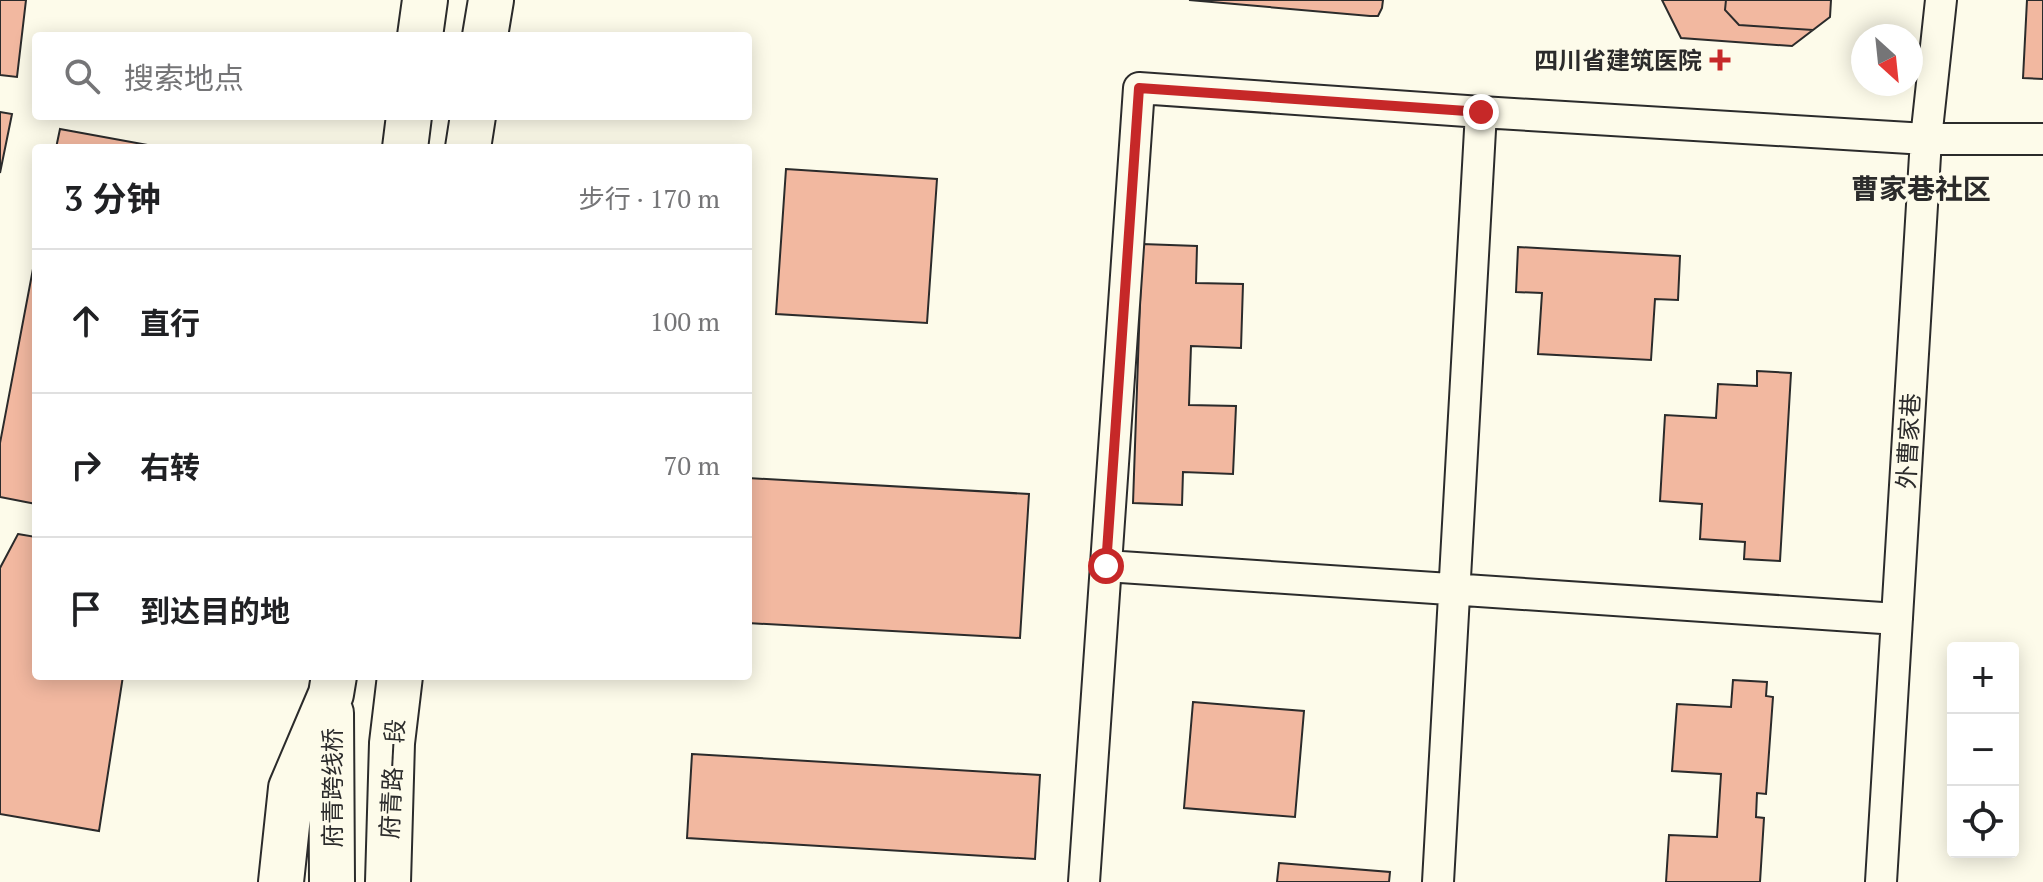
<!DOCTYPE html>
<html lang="zh">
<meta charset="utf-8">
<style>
:root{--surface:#fff;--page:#f2f2f2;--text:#202124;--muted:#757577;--line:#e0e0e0}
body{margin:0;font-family:"PT Serif","Noto Sans SC",serif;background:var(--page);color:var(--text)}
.controls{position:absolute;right:24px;bottom:24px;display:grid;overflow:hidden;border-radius:8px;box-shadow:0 4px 20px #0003}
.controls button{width:72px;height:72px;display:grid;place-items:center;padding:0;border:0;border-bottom:2px solid var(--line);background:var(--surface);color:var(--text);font:40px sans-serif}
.compass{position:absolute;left:1851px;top:24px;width:72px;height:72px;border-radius:50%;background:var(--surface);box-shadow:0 4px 20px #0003;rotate:153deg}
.stop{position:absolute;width:24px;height:24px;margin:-18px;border:6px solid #c62828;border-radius:50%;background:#fff}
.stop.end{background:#c62828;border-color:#fff;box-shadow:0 2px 8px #0008}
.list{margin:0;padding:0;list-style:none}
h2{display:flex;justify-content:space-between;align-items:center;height:104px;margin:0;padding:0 32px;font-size:34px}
h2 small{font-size:26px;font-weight:400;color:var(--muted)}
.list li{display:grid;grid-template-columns:52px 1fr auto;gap:24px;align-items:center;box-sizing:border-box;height:144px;padding:0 32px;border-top:2px solid var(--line)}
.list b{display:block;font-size:30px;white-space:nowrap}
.list em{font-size:26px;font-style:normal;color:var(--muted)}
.icon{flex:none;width:44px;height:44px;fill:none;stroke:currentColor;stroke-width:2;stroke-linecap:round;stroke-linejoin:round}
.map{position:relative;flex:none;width:2043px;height:882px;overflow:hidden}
.search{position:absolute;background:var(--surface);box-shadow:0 4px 20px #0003;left:32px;top:32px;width:720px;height:88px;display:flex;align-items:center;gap:20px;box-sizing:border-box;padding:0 28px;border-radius:8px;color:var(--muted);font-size:30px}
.panel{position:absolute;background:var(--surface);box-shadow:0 4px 20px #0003;left:32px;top:144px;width:720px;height:536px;border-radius:8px}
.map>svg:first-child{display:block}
.building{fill:#f2b8a0;stroke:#2b2b2b;stroke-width:2}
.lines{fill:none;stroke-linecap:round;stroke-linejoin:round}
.street-casing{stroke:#2b2b2b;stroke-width:34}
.primary-casing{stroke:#2b2b2b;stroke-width:48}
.street{stroke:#fdfbea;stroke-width:30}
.primary{stroke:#fdfbea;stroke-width:44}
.route{stroke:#c62828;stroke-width:10}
.poi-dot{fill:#c62828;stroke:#fdfbea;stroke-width:3}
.labels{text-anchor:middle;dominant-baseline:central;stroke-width:6;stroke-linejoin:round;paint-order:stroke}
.poi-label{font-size:24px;font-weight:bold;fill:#2b2b2b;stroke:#fdfbea;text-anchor:end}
.street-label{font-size:24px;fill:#2b2b2b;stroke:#fdfbea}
.quarter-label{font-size:28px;font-weight:bold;fill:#2b2b2b;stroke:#fdfbea}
</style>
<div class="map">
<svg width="2043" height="882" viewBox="0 0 2043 882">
<rect width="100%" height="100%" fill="#fdfbea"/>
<!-- building -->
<path class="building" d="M0,0H26L17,77L0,75Z
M1189,0H1383L1382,8L1378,16H1370Z
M1662,0H1831L1830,17L1792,46L1681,38Z
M1726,0H1831L1830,17L1813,30L1739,25L1725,10Z
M2027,0H2043V79L2023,78Z
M0,112L12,114L0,173Z
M60,129L164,148H56Z
M786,169L937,179L927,323L776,314Z
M1142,244L1197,246L1196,283L1243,284L1241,348L1191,346L1189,405L1236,406L1233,474L1183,472L1182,505L1133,503Z
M1518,247L1680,256L1678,300L1655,299L1651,360L1538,354L1542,293L1516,292Z
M36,253V504L0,497V443Z
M1757,371L1791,373L1780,561L1744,559L1745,542L1700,539L1702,504L1660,501L1665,415L1716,418L1718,384L1757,386Z
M748,478L1029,494L1020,638L748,623Z
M18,534L36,537V676H123L99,831L0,814V568Z
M1733,680L1767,682L1766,696L1773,697L1766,794L1757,793L1756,817L1764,818L1760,882H1666L1669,835L1717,837L1721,774L1672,771L1677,704L1731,707Z
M1193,702L1304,711L1295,817L1184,808Z
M692,754L1040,775L1035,859L687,838Z
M1279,863L1390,872L1389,882H1277Z"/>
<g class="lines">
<defs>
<path id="street" d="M1106,566L1897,619
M1084,882L1139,88L1481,112L1926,139H2043
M1438,882L1481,112
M1881,882L1926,139L1941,0"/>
<path id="primary" d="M420,36L425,0
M485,36L491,0
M405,148L409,116
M468,148L473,116
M331,713L332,882
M281,882L291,788L331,694L334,676
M388,882L392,743L400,676"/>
</defs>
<!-- street casing -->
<use href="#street" class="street-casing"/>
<!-- primary casing -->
<use href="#primary" class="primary-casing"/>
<!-- street -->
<use href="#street" class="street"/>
<!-- primary -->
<use href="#primary" class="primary"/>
</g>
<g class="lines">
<!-- route -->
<path class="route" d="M1106,566L1139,88L1481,112"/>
</g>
<!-- markers -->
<path class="poi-dot" d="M1716 48h8v8h8v8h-8v8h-8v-8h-8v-8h8z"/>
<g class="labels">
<!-- poi labels -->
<g class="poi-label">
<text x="1702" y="60">四川省建筑医院</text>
</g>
<!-- street labels -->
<g class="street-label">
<text transform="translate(1908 441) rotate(-87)">外曹家巷</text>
<text transform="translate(392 779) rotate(-87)">府青路一段</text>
<text transform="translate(332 788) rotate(-90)">府青跨线桥</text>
</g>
<!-- quarter labels -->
<g class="quarter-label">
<text x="1921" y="188">曹家巷社区</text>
</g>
</g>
</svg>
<div class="controls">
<button>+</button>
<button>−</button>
<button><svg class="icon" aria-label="locate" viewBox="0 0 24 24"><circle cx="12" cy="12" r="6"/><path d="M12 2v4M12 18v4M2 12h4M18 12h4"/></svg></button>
</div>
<svg class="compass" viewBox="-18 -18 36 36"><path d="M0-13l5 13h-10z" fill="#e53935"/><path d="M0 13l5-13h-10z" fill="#757577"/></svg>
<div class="stop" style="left:1106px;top:566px"></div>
<div class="stop end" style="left:1481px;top:112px"></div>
<div class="search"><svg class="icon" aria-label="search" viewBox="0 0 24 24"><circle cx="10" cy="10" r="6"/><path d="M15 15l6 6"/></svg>搜索地点</div>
<section class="panel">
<h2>3 分钟<small>步行 · 170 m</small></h2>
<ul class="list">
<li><svg class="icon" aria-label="ahead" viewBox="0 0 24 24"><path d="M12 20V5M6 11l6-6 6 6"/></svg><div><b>直行</b></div><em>100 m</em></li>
<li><svg class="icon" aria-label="right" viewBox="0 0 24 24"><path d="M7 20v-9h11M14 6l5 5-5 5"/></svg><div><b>右转</b></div><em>70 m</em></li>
<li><svg class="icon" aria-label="arrive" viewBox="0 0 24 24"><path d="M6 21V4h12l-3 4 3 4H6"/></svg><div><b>到达目的地</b></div></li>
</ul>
</section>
</div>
